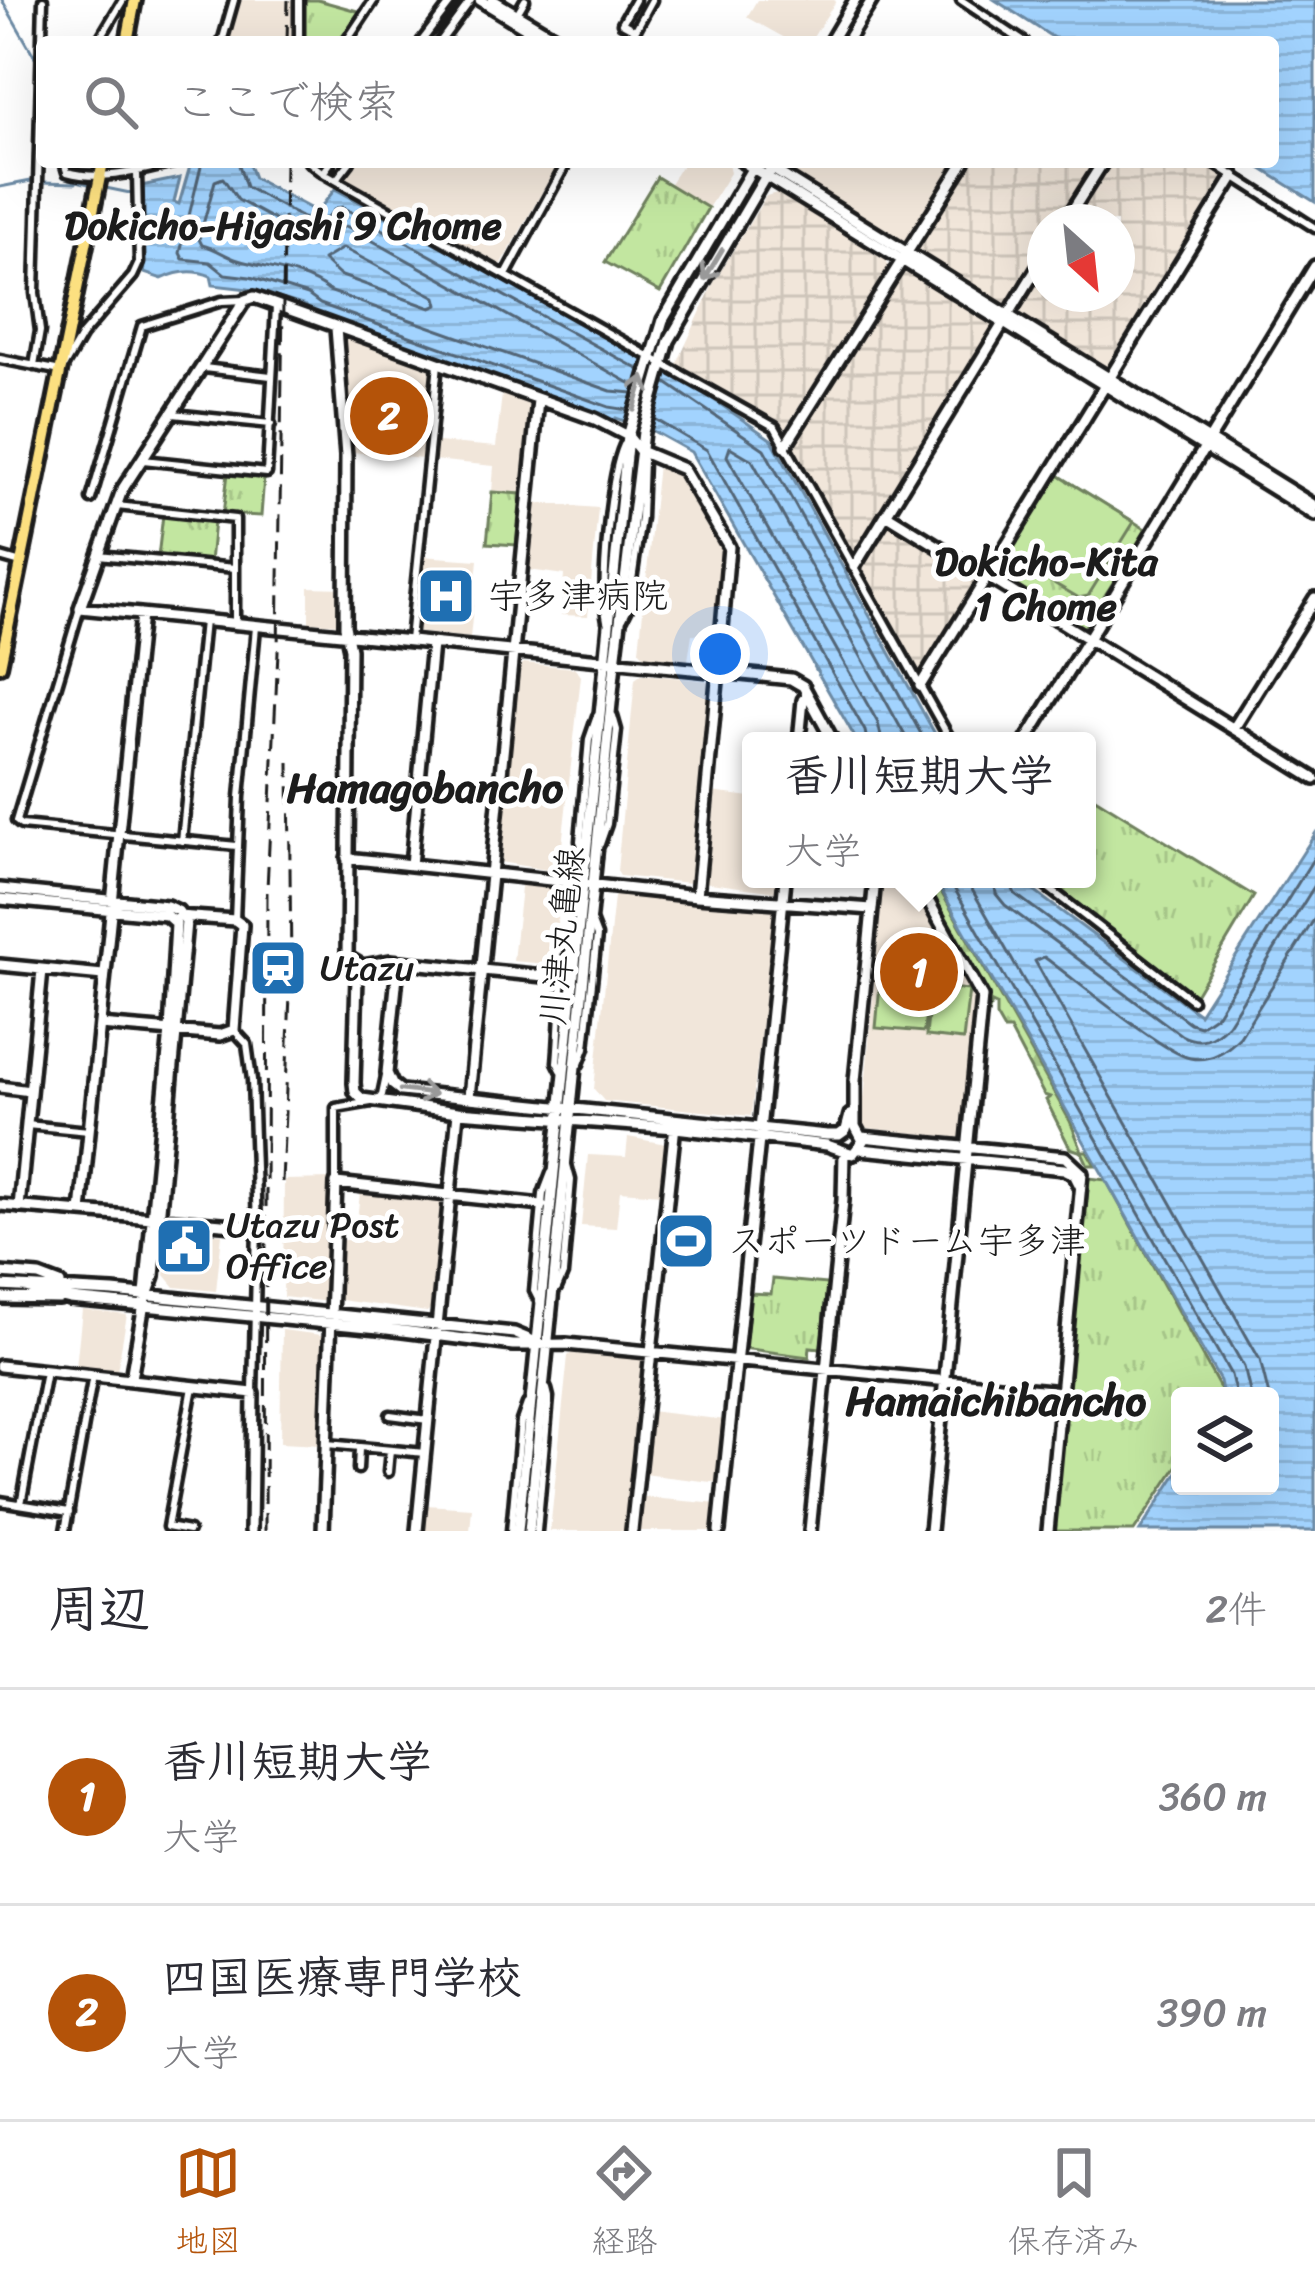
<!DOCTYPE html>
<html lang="ja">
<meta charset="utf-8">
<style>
:root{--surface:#fff;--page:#f7f7f7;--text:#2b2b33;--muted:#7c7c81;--line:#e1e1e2;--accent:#b45309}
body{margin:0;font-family:Sriracha,"Klee One",sans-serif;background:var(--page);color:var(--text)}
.controls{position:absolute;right:36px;bottom:36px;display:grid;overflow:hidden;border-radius:12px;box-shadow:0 12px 48px #0002}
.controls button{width:108px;height:108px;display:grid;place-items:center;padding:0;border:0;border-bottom:3px solid var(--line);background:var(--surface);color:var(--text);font:60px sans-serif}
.compass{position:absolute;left:1027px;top:204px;width:108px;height:108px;border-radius:50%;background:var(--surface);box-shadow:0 12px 48px #0002;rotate:153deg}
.you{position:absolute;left:720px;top:654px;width:42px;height:42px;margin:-30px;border:9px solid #fff;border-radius:50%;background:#1a73e8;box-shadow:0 0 0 18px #1a73e833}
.badge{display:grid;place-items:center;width:78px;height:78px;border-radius:50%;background:var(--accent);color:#fff;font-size:39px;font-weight:700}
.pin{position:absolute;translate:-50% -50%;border:6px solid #fff;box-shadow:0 3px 12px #0006}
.popup{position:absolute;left:742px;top:732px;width:354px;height:156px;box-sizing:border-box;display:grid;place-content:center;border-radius:12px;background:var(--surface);filter:drop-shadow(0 3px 9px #0005);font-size:39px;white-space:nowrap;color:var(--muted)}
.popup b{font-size:45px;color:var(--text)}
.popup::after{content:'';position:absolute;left:50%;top:100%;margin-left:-24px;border:24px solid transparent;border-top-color:var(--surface)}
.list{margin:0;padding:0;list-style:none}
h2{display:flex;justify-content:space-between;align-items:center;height:156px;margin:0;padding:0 48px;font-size:51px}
h2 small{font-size:39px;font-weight:400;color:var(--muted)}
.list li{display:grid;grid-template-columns:78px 1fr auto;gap:36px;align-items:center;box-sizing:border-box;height:216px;padding:0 48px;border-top:3px solid var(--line)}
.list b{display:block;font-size:45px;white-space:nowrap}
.list p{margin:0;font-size:39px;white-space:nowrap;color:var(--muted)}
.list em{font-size:39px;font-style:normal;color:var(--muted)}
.icon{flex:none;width:66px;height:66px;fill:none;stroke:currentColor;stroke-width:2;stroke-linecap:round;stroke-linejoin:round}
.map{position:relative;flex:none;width:1315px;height:1531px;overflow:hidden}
.search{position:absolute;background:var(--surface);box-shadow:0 12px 48px #0002;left:36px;right:36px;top:36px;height:132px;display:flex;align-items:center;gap:30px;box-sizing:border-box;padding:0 42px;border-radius:12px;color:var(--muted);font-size:45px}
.sheet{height:588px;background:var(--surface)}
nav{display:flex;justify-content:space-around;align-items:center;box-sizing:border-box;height:168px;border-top:3px solid var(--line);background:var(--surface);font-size:33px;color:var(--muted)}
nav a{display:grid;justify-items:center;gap:6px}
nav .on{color:var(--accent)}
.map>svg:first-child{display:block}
.built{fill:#f1e6da}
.industrial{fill:url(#industrial-grid)}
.grass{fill:url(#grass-tufts);stroke:#6f815e;stroke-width:3}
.forest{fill:url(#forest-firs);stroke:#6f815e;stroke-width:3}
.garden{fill:#c2e6a0;stroke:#6f815e;stroke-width:3}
.water{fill:url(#water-rules);stroke:#6c8aa4;stroke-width:3}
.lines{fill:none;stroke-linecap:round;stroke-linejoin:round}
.shore{stroke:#526576;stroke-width:3}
.stream{stroke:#6c8aa4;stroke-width:3}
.street-casing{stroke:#1c1c1c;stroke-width:15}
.secondary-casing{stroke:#1c1c1c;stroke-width:18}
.primary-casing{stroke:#1c1c1c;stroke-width:20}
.street{stroke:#fff;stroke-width:6}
.secondary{stroke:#fff;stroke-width:9}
.primary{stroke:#fce080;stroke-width:10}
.rail{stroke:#1c1c1c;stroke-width:3;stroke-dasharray:18 9;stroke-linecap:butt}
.oneway{stroke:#999}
.labels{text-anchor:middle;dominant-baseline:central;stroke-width:10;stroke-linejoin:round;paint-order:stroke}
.poi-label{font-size:36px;fill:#1c1c1c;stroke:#fff;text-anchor:start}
.street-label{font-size:36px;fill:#1c1c1c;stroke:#fff}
.neighbourhood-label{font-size:39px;font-weight:bold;fill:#1c1c1c;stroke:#fff}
.quarter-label{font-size:42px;font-weight:bold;fill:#1c1c1c;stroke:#fff}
</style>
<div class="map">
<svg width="1315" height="1531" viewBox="0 0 1315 1531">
<defs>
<pattern id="industrial-grid" width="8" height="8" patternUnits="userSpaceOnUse" patternTransform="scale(3)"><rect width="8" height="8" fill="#f1e6da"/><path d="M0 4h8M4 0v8" fill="none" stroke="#cec5ba"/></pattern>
<pattern id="grass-tufts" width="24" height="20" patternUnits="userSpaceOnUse" patternTransform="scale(3)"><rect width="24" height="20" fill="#c2e6a0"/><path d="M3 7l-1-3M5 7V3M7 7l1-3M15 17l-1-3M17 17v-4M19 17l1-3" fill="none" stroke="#a6c589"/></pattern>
<pattern id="forest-firs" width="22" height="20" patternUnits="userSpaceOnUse" patternTransform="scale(3)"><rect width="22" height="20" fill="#c2e6a0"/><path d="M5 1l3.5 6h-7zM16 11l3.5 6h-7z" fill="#a6c589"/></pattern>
<pattern id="water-rules" width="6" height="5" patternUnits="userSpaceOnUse" patternTransform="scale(3)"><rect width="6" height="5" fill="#a2d3fe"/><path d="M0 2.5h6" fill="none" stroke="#8bb5d9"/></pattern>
</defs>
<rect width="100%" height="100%" fill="#fff"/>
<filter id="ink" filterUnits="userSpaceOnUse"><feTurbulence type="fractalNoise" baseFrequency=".00833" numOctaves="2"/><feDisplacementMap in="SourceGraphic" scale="24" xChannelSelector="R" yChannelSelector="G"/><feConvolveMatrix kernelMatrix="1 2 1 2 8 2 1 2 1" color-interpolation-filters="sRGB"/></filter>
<g filter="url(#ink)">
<!-- built -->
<path class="built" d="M236,0H296L295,42H231L228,31Z
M757,0H834L836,1L810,42H792L747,17Z
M354,162H559L500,267L343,179Z
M684,162L728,163L730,173L708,208L669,185Z
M788,162H954L905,240L899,241L790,174Z
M347,337L433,368L426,441L496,447L502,394L529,403L522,494L492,492L494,466L352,452L344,339Z
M662,462L680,470L724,550L717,636L692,634L688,660L644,656L639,650L658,464Z
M535,503L598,508L588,616L561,615L564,575L529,570Z
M421,556L478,560L470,638L414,632Z
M309,587L342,588L341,624L309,622Z
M524,663L575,668L581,676L559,872L500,862L519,667Z
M642,674L710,681L712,685L690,883L620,876L617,871L635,679Z
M711,792L751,797V879H780L776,892L703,882Z
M522,878L561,886L553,960L547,964L513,961Z
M883,879H911L977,997L962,1138L866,1128L862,1123Z
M619,894L775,910L751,1116L604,1101L594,1089L614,897Z
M628,1137L666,1144L661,1194L620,1191L616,1228L581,1226L588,1155L626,1157Z
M333,1179L330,1302L283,1297L284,1180Z
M360,1192L440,1199L442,1203L431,1308L427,1312L340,1300L342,1240H355Z
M175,1229L222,1234L216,1291L175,1287L165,1275L170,1233Z
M82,1310L127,1315L117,1371L76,1367Z
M282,1330L329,1336L321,1445L280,1443Z
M574,1351L642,1358L645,1362L628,1531H550L568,1356Z
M649,1411L726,1420L720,1483L643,1474Z
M640,1497L718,1504L715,1531H637Z
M426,1505L472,1508L470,1531H423Z"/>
<!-- industrial -->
<path class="industrial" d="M970,162H1096L1059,222H1045V245L1009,304L1004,305L917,252L916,248Z
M1111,162H1209L1226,176L1109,366L1104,367L1021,317L1020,312L1045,270V294H1117V222H1074Z
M777,193L887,261L888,267L785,429L676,366L714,282L766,196Z
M906,271L991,325L993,331L855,554H851L792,444L901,273Z
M889,523L979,578L921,672H917L861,571Z"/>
<!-- grass -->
<path class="grass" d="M303,0H318L361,12L342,42H302Z
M657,177L708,208L660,292L605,262Z
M228,473L264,477L261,516L223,514Z
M1058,475L1147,530L1083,629L997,573Z
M492,492L522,494L517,545L487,543Z
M163,515L214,521L210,562L158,557Z
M1087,793L1254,896L1193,998L1043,879H1087Z
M1089,1178L1106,1180L1222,1392L1221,1396H1180V1462L1134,1531H1052Z
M773,1279L827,1284L821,1348L810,1347L809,1357L742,1348L748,1293L771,1294Z"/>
<!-- forest -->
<path class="forest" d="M920,879H934L1070,1121L1082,1151H1087L1095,1165H1088L1082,1152L1070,1148L1046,1100L1050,1097L1044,1095L1010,1030H1004L996,1016V1005L992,1003L989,1011L984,991Z"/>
<!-- garden -->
<path class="garden" d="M1058,475L1134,522L1088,596L1079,598L1008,556Z
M881,974L929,978L924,1032L876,1028Z
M931,986L969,990L963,1040L926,1036Z"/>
<!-- water -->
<path class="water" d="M995,0H1315V202L1251,162H1273V42H1060Z
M213,162H248L254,178L317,212L335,189L671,370L772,440L939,741H857L691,452L653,431L616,418L613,422L310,313L306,306L248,289L213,285L211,276C194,269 178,271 162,279L144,273L138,196L141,186L180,178L174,202L179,204L190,166Z
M1315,834V1531H1140L1180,1469V1486H1270V1396H1223L1220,1381L935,879H1018L1199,1014Z"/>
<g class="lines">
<!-- shore -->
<path class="shore" d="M202,162L180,253L183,259L210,262L225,274L250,277L308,295L320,304L609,407L628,410
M238,162L246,187L310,222H323L336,208L342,207L640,370
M343,248L436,297L438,305L431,308L339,275L323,260Z
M665,382L764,449L925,741
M633,393L611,391L329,291C304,271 267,269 238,260C225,256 216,248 202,245L199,239L215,181L223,178L238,200L306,237H324L346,226L635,386
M655,419L707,450L865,731L867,741
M882,741L878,723L727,456L730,447L752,460L908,741
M949,879L1231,1375L1236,1396
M966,879L1244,1367L1251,1396
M994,879L996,894L1005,905L1181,1035C1200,1045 1214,1039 1228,1024L1315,885
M1009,879L1015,894L1190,1023L1200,1026L1216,1015L1315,856
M1269,1396L1260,1360L1035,961L1044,957C1072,977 1163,1053 1190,1058C1211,1062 1226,1051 1240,1037L1315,918"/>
<!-- stream -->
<path class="stream" d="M2,0L36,59
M58,162L63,177L92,185
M42,182L76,183
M0,187L31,181
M101,187L130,193"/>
<defs>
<path id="street" d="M635,0L622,23L635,30
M961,0L1024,42
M515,17L525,0
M98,42L123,0
M222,42L234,0
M299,42V0
M346,42L374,0
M421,42L453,0
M440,42L471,0
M629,42L652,0
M64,162L67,172C103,182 142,170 178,162
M309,162L323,173
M331,162L323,173L775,427L951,741
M1212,162L1315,228
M336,180L350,162
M506,275L567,162
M0,359L61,371L82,335L133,276L139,263L137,173
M34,366L40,331L35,293L43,0
M204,368L271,376
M173,414L271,424
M143,460L267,473L276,306
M91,499L142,326L222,301L245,300
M117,506L235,519V625
M98,555L235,568
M0,557L21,563
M80,608L16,821L21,825L237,846
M623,618L628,608L641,518L643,460
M607,621C600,588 610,476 624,445
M410,640L438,364
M182,841L204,621
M600,844L607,824L617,730L613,716
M584,850L580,841L589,739L597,716
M1037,879L1192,1000
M235,920L240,797L256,627
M234,1030L247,1044L252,1080L257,1227L253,1392
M579,1064L585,1048L597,936L592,923
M561,1070L557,1062C561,1020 558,969 577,930
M377,1102L382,1095L386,1076
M27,1125L89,1131
M336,1182V1108L371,1102
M557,1288L563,1274L571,1180L567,1165
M539,1301L534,1291L543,1194L551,1173
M390,1415L428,1420
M327,1444L425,1453
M358,1469L359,1449
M388,1472L390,1450
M0,1501L69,1512
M21,1504L46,1372
M65,1531L93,1375
M189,1531L167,1527L193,1387
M511,1531L521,1421L527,1404
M537,1531L549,1397L547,1389"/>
<path id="secondary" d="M480,0L549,42
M493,0L563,42
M830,42L855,0
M846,42L872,0
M743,162L1315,515
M766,165L1315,506
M1065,222L1103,162
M336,328L346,456L345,626L350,649L347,957L362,966L390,961L565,978
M785,446L964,162
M886,514L1315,779
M854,567L1045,255
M920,686L1234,176
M1234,728L1315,598
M799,741L803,700L808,695
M1026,741L1315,266
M347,858L697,896L872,909
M411,865L432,644
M916,879L982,997L930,1531
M0,889L167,906L178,911L186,922L154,1276L144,1304
M697,896L717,681C718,675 718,669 719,663L729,547L683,469L640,451L628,436L595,419L254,297L245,300L122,490L80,608L791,679L803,686L833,741
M0,899L166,915L176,924L170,1031L144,1304L131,1378
M777,959L785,879
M382,964L397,976L387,1073L392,1084L401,1091L827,1135H839L846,1130L850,1115
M0,965L103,975
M362,966L357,976L354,1083L355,1092L362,1099L458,1112L675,1128L827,1145L853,1154L863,1141L855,1126V1081L875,879
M100,1025L220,1035L234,1030L242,925L235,920L178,916
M0,1087L30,1091
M469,1097L538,400
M862,1137L1065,1157L1082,1173L1048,1531
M861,1149L1064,1169L1074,1174L1080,1186
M0,1205L257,1227
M19,1207L42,970
M81,1212L141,614
M0,1273L39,1276L60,1284
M0,1286L113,1292L514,1333L531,1340
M25,1288L70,1299L379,1328L513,1345L566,1344L1061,1392
M0,1298L59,1299
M0,1366L253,1393L251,1531
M323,1531L336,1183L542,1205
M417,1531L458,1112
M518,1531L628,436L663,320L756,162
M529,1531L615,663L643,432L669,341L774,162
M632,1531L675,1125
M719,1531L777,963
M810,1531L843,1200L844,1153"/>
<path id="primary" d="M127,42L135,0
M0,666L103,162"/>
</defs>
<!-- street casing -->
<use href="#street" class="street-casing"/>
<!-- secondary casing -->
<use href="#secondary" class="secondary-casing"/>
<!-- primary casing -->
<use href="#primary" class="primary-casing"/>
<!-- street -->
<use href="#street" class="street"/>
<!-- secondary -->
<use href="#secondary" class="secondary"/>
<!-- primary -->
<use href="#primary" class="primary"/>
<!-- rail -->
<path class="rail" d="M287,42L288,0
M282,1182L291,972L289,762
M265,1531L267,889L278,651L285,162"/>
</g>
<!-- one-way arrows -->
<defs><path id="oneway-shaft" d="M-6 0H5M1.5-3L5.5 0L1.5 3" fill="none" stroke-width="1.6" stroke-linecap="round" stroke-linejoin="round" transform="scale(3)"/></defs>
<g class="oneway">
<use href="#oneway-shaft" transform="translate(713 265) rotate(121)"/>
<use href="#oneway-shaft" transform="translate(639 393) rotate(-74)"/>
<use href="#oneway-shaft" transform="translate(418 1092) rotate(7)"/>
</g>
</g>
<!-- icons -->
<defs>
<symbol id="hospital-square" viewBox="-11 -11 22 22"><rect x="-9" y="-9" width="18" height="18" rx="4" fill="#1f6fb2" stroke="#fff"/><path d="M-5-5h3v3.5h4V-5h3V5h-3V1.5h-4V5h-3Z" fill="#fff"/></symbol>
<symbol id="station-square" viewBox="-11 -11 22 22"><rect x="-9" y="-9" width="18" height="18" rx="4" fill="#1f6fb2" stroke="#fff"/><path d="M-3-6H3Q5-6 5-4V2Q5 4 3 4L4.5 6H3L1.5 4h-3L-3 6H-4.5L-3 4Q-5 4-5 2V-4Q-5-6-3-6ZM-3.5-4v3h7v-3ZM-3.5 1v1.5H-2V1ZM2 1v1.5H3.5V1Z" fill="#fff"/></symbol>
<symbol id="stadium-square" viewBox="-11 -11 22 22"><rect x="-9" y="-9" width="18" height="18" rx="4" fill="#1f6fb2" stroke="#fff"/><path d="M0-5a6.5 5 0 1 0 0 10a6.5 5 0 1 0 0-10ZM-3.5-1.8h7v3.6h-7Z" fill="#fff"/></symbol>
<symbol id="civic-square" viewBox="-11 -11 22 22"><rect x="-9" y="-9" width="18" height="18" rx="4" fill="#1f6fb2" stroke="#fff"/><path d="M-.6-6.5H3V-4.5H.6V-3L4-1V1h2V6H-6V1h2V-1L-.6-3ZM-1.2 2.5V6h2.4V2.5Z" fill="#fff"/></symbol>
</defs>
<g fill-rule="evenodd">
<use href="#hospital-square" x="413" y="563" width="66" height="66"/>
<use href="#station-square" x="245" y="935" width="66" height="66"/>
<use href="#stadium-square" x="653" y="1208" width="66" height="66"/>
<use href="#civic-square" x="151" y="1213" width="66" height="66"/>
</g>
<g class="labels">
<!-- poi labels -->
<g class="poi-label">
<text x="488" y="596">宇多津病院</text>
<text x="320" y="968">Utazu</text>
<text x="226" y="1225">Utazu Post<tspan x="226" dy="41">Office</tspan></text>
<text x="728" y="1241">スポーツドーム宇多津</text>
</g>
<!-- street labels -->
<g class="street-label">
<text transform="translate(562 936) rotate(-84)">川津丸亀線</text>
</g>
<!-- neighbourhood labels -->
<g class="neighbourhood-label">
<text x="283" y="225">Dokicho-Higashi 9 Chome</text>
<text x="1046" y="561">Dokicho-Kita<tspan x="1046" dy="45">1 Chome</tspan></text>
</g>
<!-- quarter labels -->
<g class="quarter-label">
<text x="425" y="788">Hamagobancho</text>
<text x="996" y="1401">Hamaichibancho</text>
</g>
</g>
</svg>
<div class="controls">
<button><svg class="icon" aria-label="layers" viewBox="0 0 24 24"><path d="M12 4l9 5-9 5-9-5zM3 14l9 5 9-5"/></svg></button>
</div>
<svg class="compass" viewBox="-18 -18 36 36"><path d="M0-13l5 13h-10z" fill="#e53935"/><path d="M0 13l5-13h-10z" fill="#7c7c81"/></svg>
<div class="you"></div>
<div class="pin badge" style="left:919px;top:972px">1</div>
<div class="popup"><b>香川短期大学</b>大学</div>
<div class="pin badge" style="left:389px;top:416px">2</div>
<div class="search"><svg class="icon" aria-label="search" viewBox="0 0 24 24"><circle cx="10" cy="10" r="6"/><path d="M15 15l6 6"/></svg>ここで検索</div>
</div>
<section class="sheet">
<h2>周辺<small>2件</small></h2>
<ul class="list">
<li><span class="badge">1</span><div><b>香川短期大学</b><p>大学</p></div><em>360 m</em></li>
<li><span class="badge">2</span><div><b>四国医療専門学校</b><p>大学</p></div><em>390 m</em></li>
</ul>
</section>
<nav>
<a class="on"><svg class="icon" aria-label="map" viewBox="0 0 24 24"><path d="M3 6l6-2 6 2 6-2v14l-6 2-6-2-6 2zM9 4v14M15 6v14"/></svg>地図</a>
<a><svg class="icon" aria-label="directions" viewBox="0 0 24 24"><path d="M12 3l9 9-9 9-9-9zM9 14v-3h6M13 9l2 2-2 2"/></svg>経路</a>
<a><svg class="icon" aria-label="saved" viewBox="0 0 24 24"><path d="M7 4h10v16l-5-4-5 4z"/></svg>保存済み</a>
</nav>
